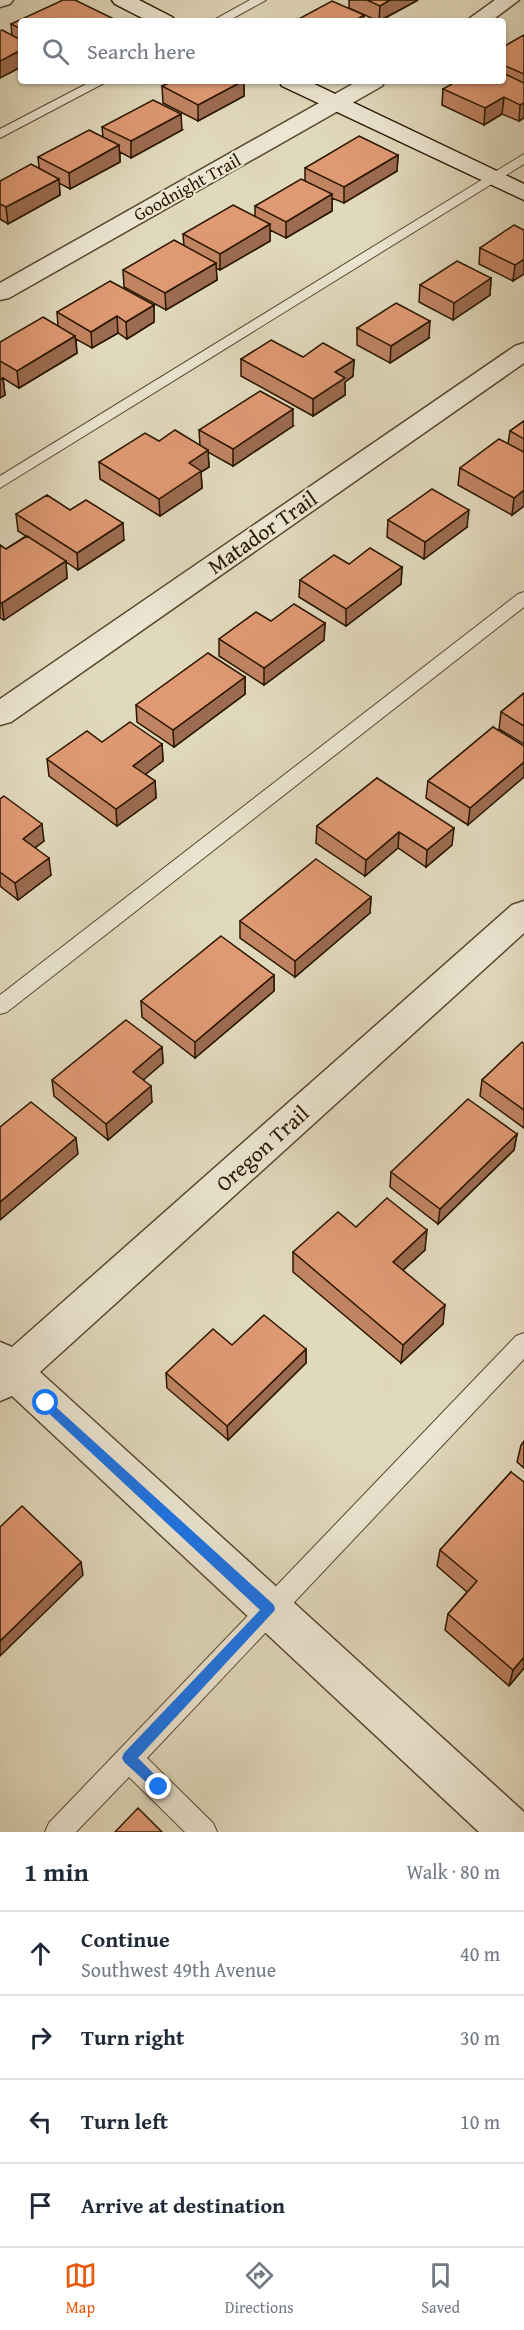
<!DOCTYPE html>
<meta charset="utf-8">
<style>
:root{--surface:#fff;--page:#f2f2f3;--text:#1f2937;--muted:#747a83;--line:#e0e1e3;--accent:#ea580c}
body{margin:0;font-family:"Gentium Book Plus",serif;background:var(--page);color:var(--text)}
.stop{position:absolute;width:18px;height:18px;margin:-14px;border:4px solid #1a73e8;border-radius:50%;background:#fff}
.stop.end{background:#1a73e8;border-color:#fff;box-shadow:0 2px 6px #0008}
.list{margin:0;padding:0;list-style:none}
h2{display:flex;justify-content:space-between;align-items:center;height:78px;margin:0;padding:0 24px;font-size:26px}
h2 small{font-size:20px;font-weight:400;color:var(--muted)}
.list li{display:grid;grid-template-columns:39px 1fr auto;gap:18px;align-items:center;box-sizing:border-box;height:84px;padding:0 24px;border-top:2px solid var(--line)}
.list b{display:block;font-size:22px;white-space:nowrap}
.list p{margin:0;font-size:20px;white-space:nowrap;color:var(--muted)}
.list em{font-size:20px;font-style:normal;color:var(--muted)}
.icon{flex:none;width:33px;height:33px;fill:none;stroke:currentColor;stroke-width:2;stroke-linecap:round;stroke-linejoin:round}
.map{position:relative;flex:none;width:524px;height:1832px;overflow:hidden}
.search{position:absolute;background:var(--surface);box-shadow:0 2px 4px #0004;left:18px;right:18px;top:18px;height:66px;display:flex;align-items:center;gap:15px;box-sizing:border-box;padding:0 21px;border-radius:6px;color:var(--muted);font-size:22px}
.sheet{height:414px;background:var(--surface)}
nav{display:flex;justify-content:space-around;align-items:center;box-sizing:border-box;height:84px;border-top:2px solid var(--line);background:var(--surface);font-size:16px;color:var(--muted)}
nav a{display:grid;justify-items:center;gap:3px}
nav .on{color:var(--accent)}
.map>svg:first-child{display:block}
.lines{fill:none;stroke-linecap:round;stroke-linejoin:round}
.lane-casing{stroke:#58482f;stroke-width:2}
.street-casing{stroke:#58482f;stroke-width:3}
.secondary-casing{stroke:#2b1700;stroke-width:3}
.lane{fill:#ece6d3;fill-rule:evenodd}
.street{fill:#ece6d3;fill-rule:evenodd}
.secondary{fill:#ece6d3;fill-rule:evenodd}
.wall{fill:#c08463;stroke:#2b1700;stroke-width:1.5}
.shaded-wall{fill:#9c6b50;stroke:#2b1700;stroke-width:1.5}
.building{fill:#df9973;stroke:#2b1700;stroke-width:1.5}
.route{fill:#1a73e8}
.labels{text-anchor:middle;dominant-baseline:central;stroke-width:4.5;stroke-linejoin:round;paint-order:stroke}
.far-street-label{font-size:18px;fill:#2b1700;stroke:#ece6d3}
.street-label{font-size:22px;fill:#2b1700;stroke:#ece6d3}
</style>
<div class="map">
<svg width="524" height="1832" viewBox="0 0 524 1832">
<rect width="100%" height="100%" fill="#e1d9bc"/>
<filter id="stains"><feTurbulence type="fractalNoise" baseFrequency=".00333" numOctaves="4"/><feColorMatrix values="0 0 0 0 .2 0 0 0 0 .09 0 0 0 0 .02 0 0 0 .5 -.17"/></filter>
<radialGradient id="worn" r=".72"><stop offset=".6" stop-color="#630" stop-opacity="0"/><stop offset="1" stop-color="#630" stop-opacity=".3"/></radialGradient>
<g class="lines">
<defs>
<path id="lane" d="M250,0H266L228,21H212Z
M92,81H108L0,138V129Z
M524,154V164L0,488V476Z
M524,592V607L7,1012L0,1014V995L518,594Z
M524,1333V1359L147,1758L213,1823L217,1832H185L129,1777L76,1832H45L49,1823L516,1336Z"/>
<path id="street" d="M0,0H13L10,4L0,7Z
M495,0H519L491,21H466Z
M358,81H385L382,86L9,298L0,300V283Z
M524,343V363L11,722L0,725V699L515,346Z
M524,901V933L40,1372L524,1812V1832H479L12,1396L0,1401V1342L12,1347L512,905Z"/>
<path id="secondary" d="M112,0H139L172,17L176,21H148L115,4Z
M279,81H308L524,184V200L282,86Z"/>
</defs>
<!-- lane casing -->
<use href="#lane" class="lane-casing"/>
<!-- street casing -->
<use href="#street" class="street-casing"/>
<!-- secondary casing -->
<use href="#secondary" class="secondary-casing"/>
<!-- lane -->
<use href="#lane" class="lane"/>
<!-- street -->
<use href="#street" class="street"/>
<!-- secondary -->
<use href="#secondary" class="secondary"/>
</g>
<!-- wall -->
<path class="wall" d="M349,0H418L380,21H378L349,8Z
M21,21V67L0,78L12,36L11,24Z
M524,35V118L519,121L502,114L484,125L442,105L443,89L503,81V47Z
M166,81H244V96L198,121L163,103L162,86L169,83Z
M102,127L182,130L131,158L120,152V162L70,189L59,183L60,195L8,224L0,219V181L39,168L38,157L103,137Z
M398,155L397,171L344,203L332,198V211L286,238L270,230V241L220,270L216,268L217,280L166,310L124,287L123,270L184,246L183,234L255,217V206L305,180V168Z
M524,230L513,281L479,264L480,248Z
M491,278L490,295L453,320L419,302L420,285Z
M154,305V322L127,339L118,333L92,348L76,339L77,353L19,388L3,378L5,395L0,398V342L58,326L57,312Z
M357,328L429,338L390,363L357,345Z
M303,357L354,360L353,376L345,382V395L313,416L241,376V359Z
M524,421V506L512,515L458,485L460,468L508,444L510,431Z
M293,426L233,466L208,452L209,467L201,472L202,488L160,516L100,479L99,462L159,441L200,445L199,430Z
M70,510L124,540L78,570L66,562L67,578L4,620L0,618V545L6,549L26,536L18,531L16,514Z
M388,520L467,527L424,559L387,537Z
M349,564L402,567L401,584L346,626L299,597L300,580Z
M271,621L325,623L324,640L264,685L219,656V639Z
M245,677V694L174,747L137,722L136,705Z
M524,693V744L499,729L501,712Z
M493,727L468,825L426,798L428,781Z
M102,742L162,744L163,761L145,774L155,781L156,798L117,826L49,776L47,759Z
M377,778L452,845L426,867L398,848L365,876L316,843L317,826Z
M0,799L44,841L35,848L51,875L18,900L0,886Z
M371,897L370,913L295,977L240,938V921Z
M274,975V991L195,1058L142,1017L141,1001Z
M524,1044V1128L480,1096L482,1080Z
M162,1047L163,1063L143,1080L152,1102L108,1140L54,1096L52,1080Z
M517,1134L514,1150L438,1224L390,1187L391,1172Z
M356,1227L425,1250L403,1270L443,1324L401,1363L293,1272V1252Z
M232,1345L306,1349V1363L228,1440L167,1388L166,1373Z
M524,1441V1468L517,1462L521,1445Z
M511,1472L524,1668L509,1686L445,1630L448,1614L467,1592L437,1566L440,1550Z"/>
<!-- shaded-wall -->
<path class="shaded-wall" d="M390,0H418L379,21L380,6Z
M364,15V21H354Z
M21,50V67L0,78V61Z
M243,81H244V96L198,121V105Z
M504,97L502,114L484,125L485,108Z
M524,103V118L519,121L520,105Z
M181,114L182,130L131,158V141Z
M119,145L120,162L70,189L69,173Z
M398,155L397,171L344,203V187Z
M59,179L60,195L8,224L6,207Z
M332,194V211L286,238V222Z
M270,224V241L220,270V254Z
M524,259V274L513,281L515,265Z
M216,263L217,280L166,310L165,293Z
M491,278L490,295L453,320L454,303Z
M154,305V322L127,339L126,322Z
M117,316L118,333L92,348L91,332Z
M430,321L429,338L390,363L391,346Z
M75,336L77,353L19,388L17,371Z
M354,360L353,376L345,382V395L313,416V399L335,372Z
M3,378L5,395L0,398V380Z
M293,409V426L233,466V449Z
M208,450L209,467L201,472L202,488L160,516L159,499L189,463Z
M524,490V506L512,515L514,498Z
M469,510L467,527L424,559L425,542Z
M123,523L124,540L78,570L77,553Z
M66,561L67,578L4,620L2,603Z
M402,567L401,584L346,626V609Z
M325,623L324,640L264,685V668Z
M245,677V694L174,747L173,730Z
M162,744L163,761L134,783L133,766Z
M524,762V777L468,825L470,808Z
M155,781L156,798L117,826L116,809Z
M42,824L44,841L25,855L23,839Z
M454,828L452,845L426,867L427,850Z
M399,832L398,848L365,876L366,860Z
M49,858L51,875L18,900L15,883Z
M371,897L370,913L295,977V961Z
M274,975V991L195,1058V1042Z
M162,1047L163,1063L134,1088L133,1072Z
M151,1086L152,1102L108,1140L106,1124Z
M517,1134L514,1150L438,1224L440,1209Z
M76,1138L78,1154L0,1220V1202Z
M427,1230L425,1250L391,1281L393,1262Z
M445,1305L443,1324L401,1363L403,1345Z
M306,1349V1363L228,1440L227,1426Z
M81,1562L83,1575L0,1656V1641Z
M524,1657V1668L509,1686L513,1670Z"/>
<!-- building -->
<path class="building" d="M63,0H75L118,21H21V29L11,24Z
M367,0H390L380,6Z
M332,1L364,15L354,21H295Z
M2,30L21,40V50L0,61V31Z
M524,35V74L503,65V47Z
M503,73L524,83V103L520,105L504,97L485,108L443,89L457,81H503Z
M173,81H243L198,105L162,86Z
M153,100L181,114L131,141L102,127Z
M89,130L119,145L69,173L38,157Z
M359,136L398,155L344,187L305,168Z
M31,164L59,179L6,207L0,204V181Z
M301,179L332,194L286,222L255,206Z
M233,205L270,224L220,254L183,234Z
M514,225L524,230V259L515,265L480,248Z
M174,240L216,263L165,293L123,270Z
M457,261L491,278L454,303L420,285Z
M110,281L154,305L126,322L117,316L91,332L57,312Z
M396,303L430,321L391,346L357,328Z
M43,317L75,336L17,371L0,361V342Z
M271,340L303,357L323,343L354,360L335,372L345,378L313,399L241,359Z
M260,391L293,409L233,449L199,430Z
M524,421V439L510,431Z
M175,430L208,450L189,463L201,471L159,499L99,462L145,433L159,441Z
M499,439L524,452V490L514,498L460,468Z
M432,489L469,510L425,542L388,520Z
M47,495L70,510L86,500L123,523L77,553L16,514Z
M27,536L66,561L2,603L0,602V545L6,549Z
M370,548L402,567L346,609L300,580L334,555L349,564Z
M294,604L325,623L264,668L219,639L256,612L271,621Z
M208,653L245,677L173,730L136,705Z
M524,693V726L501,712Z
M130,722L162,744L133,766L155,781L116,809L47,759L87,731L102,742Z
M493,727L524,746V762L470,808L428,781Z
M377,778L454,828L427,850L399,832L366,860L317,826Z
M4,796L42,824L23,839L49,858L15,883L0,872V799Z
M316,859L371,897L295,961L240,921Z
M221,936L274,975L195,1042L141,1001Z
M126,1020L162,1047L133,1072L151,1086L106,1124L52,1080Z
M522,1042L524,1044V1110L482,1080Z
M468,1099L517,1134L440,1209L391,1172Z
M31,1102L76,1138L0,1202V1127Z
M387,1198L427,1230L393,1262L445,1305L403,1345L293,1252L338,1212L356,1227Z
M264,1315L306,1349L227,1426L166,1373L213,1329L232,1345Z
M511,1472L524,1482V1657L513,1670L448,1614L477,1581L440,1550Z
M22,1506L81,1562L0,1641V1527Z
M138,1808L162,1832H115Z"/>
<!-- route -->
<path class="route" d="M46,1398L274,1605L275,1610L138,1758L163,1783L165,1787L163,1792L159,1794L124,1762L122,1758L124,1753L260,1610L42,1407V1400Z"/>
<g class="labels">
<!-- far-street labels -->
<g class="far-street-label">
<text transform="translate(187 187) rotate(-29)">Goodnight Trail</text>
</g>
<!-- street labels -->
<g class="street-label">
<text transform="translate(262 532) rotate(-35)">Matador Trail</text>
<text transform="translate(262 1148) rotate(-42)">Oregon Trail</text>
</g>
</g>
<rect width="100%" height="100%" filter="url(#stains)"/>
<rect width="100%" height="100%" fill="url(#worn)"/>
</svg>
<div class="stop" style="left:46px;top:1403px"></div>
<div class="stop end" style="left:159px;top:1787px"></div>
<div class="search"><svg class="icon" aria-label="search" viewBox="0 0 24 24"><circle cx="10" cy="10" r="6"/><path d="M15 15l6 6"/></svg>Search here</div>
</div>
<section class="sheet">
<h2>1 min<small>Walk · 80 m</small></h2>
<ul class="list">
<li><svg class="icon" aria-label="ahead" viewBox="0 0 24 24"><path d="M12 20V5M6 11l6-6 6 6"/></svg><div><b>Continue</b><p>Southwest 49th Avenue</p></div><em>40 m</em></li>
<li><svg class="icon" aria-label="right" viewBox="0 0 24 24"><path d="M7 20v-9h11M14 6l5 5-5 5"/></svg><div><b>Turn right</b></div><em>30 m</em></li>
<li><svg class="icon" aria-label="left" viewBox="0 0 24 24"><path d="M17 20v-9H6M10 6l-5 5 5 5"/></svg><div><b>Turn left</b></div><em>10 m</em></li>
<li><svg class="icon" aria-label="arrive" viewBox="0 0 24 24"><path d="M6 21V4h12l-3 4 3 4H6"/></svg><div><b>Arrive at destination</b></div></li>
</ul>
</section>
<nav>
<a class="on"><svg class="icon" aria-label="map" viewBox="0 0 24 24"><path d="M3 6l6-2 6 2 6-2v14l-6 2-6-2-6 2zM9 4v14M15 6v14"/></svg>Map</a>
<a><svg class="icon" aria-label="directions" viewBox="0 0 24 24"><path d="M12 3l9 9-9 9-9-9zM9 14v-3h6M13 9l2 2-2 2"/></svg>Directions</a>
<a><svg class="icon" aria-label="saved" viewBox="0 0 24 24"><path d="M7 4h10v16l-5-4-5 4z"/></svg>Saved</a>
</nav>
